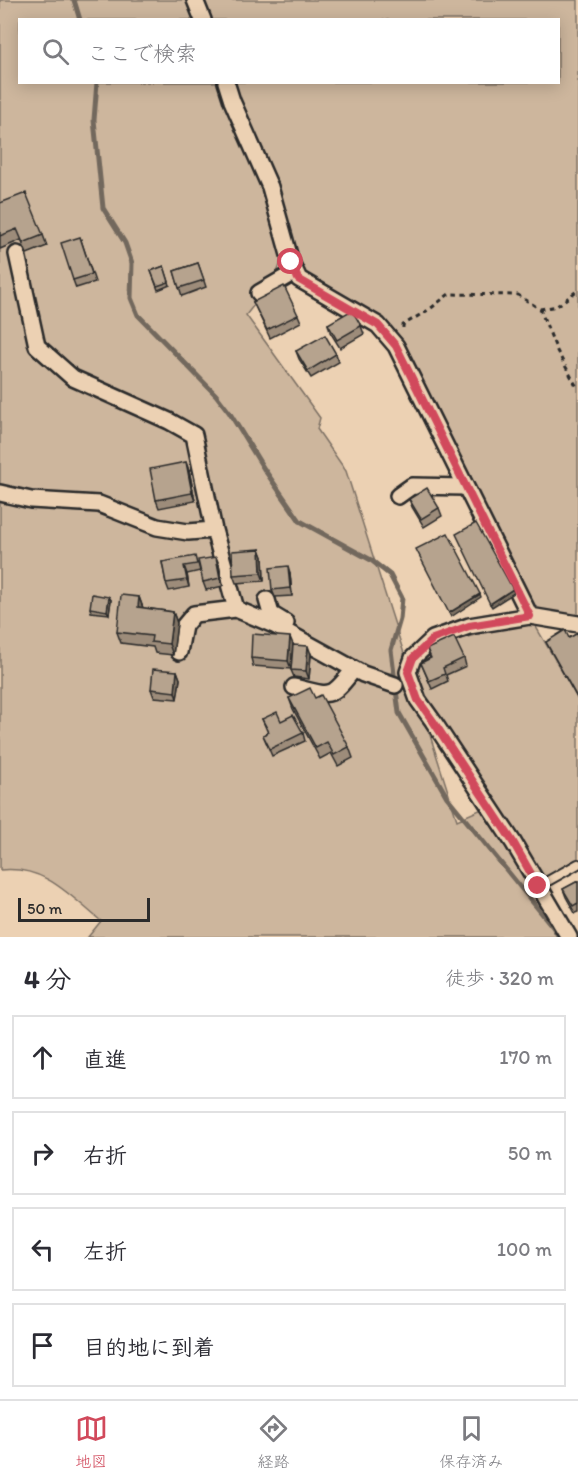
<!DOCTYPE html>
<html lang="ja">
<meta charset="utf-8">
<style>
:root{--surface:#fff;--page:#f2f2f3;--text:#2b2b33;--muted:#7c7c81;--line:#e1e1e2;--accent:#d1495b}
body{margin:0;font-family:Itim,"Klee One",sans-serif;background:var(--page);color:var(--text)}
.scale{position:absolute;left:18px;bottom:15px;width:132px;box-sizing:border-box;padding-left:6px;border:3px solid #2b2b2b;border-top:0;font-size:16px;line-height:21px;white-space:nowrap;color:#2b2b2b;-webkit-text-stroke:4px #ecd1b3;paint-order:stroke}
.stop{position:absolute;width:18px;height:18px;margin:-14px;border:4px solid #d1495b;border-radius:50%;background:#fff}
.stop.end{background:#d1495b;border-color:#fff;box-shadow:0 2px 6px #0008}
.list{margin:0;padding:0;list-style:none}
h2{display:flex;justify-content:space-between;align-items:center;height:78px;margin:0;padding:0 24px;font-size:26px}
h2 small{font-size:20px;font-weight:400;color:var(--muted)}
.list li{display:grid;grid-template-columns:39px 1fr auto;gap:18px;align-items:center;box-sizing:border-box;height:84px;margin:0 12px 12px;padding:0 12px;border:2px solid var(--line);border-radius:0px}
.list b{display:block;font-size:22px;white-space:nowrap}
.list em{font-size:20px;font-style:normal;color:var(--muted)}
.icon{flex:none;width:33px;height:33px;fill:none;stroke:currentColor;stroke-width:2;stroke-linecap:round;stroke-linejoin:round}
.map{position:relative;flex:none;width:578px;height:937px;overflow:hidden}
.search{position:absolute;background:var(--surface);box-shadow:0 3px 15px #0003;left:18px;right:18px;top:18px;height:66px;display:flex;align-items:center;gap:15px;box-sizing:border-box;padding:0 21px;border-radius:0px;color:var(--muted);font-size:22px}
.sheet{height:462px;background:var(--surface)}
nav{display:flex;justify-content:space-around;align-items:center;box-sizing:border-box;height:84px;border-top:2px solid var(--line);background:var(--surface);font-size:16px;color:var(--muted)}
nav a{display:grid;justify-items:center;gap:3px}
nav .on{color:var(--accent)}
.map>svg:first-child{display:block}
.green{fill:#cdb69d;stroke:#7c7064;stroke-width:1.5;fill-rule:evenodd}
.lines{fill:none;stroke-linecap:round;stroke-linejoin:round}
.stream{stroke:#72685d;stroke-width:5}
.service-casing{stroke:#2b2b2b;stroke-width:12}
.minor-casing{stroke:#2b2b2b;stroke-width:20}
.path{stroke:#2b2b2b;stroke-width:3;stroke-dasharray:4.5 4.5;stroke-linecap:butt}
.service{stroke:#ecd1b3;stroke-width:8}
.minor{stroke:#ecd1b3;stroke-width:15}
.wall{fill:#9d8c7a;stroke:#2b2b2b;stroke-width:1.5}
.shaded-wall{fill:#7f7263;stroke:#2b2b2b;stroke-width:1.5}
.building{fill:#b6a38e;stroke:#2b2b2b;stroke-width:1.5}
.route{stroke:#d1495b;stroke-width:8}
</style>
<div class="map">
<svg width="578" height="937" viewBox="0 0 578 937">
<rect width="100%" height="100%" fill="#ecd1b3"/>
<filter id="ink" filterUnits="userSpaceOnUse"><feTurbulence type="fractalNoise" baseFrequency=".0167" numOctaves="2"/><feDisplacementMap in="SourceGraphic" scale="12" xChannelSelector="R" yChannelSelector="G"/><feConvolveMatrix kernelMatrix="1 2 1 2 8 2 1 2 1" color-interpolation-filters="sRGB"/></filter>
<g filter="url(#ink)">
<!-- green -->
<path class="green" d="M0,0H578V624L530,616L378,325L362,316L293,264L259,177C266,198 291,255 276,273C270,280 260,285 253,290L257,301L246,315L320,418L317,429L346,471L457,820L489,806L445,737L414,676L415,663L445,645L456,640L532,620L578,699V862L539,887L569,937H88L101,921C69,895 45,865 0,870ZM20,20H558V82H20Z"/>
<g class="lines">
<!-- stream -->
<path class="stream" d="M74,0L80,20
M97,82L94,120L103,208L125,243L132,263L131,298L138,315L216,395L229,412L264,469L300,521L371,560L390,575L402,598L400,619L391,650L399,713L447,797L553,927L559,937"/>
<defs>
<path id="service" d="M539,886L578,864"/>
<path id="minor" d="M195,0L203,20
M226,82L232,101L270,187L291,262L299,279L378,325L396,346L530,616
M17,254L37,346L73,378L169,421L194,435L214,530
M259,293L295,272
M0,493L31,500L99,504L157,527L188,532L214,530L236,609L274,625L363,674L395,685
M398,496L412,486L465,487
M267,600L271,614L286,623
M179,652L184,626L194,614L236,609
M294,687C331,696 330,700 354,669
M569,937L513,842L433,721L418,700L408,672L413,658L433,639L469,626L530,616L578,624"/>
</defs>
<!-- service casing -->
<use href="#service" class="service-casing"/>
<!-- minor casing -->
<use href="#minor" class="minor-casing"/>
<!-- path -->
<path class="path" d="M540,309L557,306L578,290
M403,328V325L430,309L449,294L518,295L540,309L557,351L578,389"/>
<!-- service -->
<use href="#service" class="service"/>
<!-- minor -->
<use href="#minor" class="minor"/>
</g>
<!-- wall -->
<path class="wall" d="M0,203L43,235L47,246L27,254L21,240L0,249Z
M80,237L95,282L76,288L73,280Z
M198,263L206,287L182,296L174,271Z
M164,266L170,285L158,290L151,271Z
M253,302L298,315L301,322L270,338Z
M328,324L361,326L364,334L340,348L330,332Z
M296,351L336,354L339,362L311,378L299,359Z
M189,470L195,501L159,508L156,500Z
M409,499L439,508L442,516L424,527L412,507Z
M260,549L263,557L264,581L236,583L233,575Z
M162,562L198,563L200,571L187,574L189,587L169,591L166,583Z
M219,564L223,586L206,590L203,582Z
M290,573L292,596L275,597L272,590Z
M109,597L111,600L109,614L91,612L90,608Z
M139,597L143,608L173,612L177,623L173,655L155,653L153,647L121,643L117,632Z
M578,633V700L546,642L569,638Z
M293,644L291,669L253,666L251,658Z
M427,649L464,658L466,666L446,675L448,681L432,689L421,663L430,658Z
M311,654L309,679L294,677L291,670Z
M177,671L180,679L177,699L154,697L151,689Z
M289,698H315L349,747L353,758L338,766L331,753L320,759L293,709Z
M262,719L281,721L303,733L305,741L272,756L263,735L268,733Z
M578,881V912L575,913L566,897L563,889Z"/>
<!-- shaded-wall -->
<path class="shaded-wall" d="M186,462L189,470L195,501L192,493Z
M260,549L263,557L264,581L261,573Z
M216,557L219,564L223,586L220,578Z
M184,566L187,574L189,587L187,580Z
M288,566L290,573L292,596L290,588Z
M513,589L514,593L492,607L490,604Z
M480,594L481,597L451,617L449,613Z
M109,597L111,600L109,614L107,611Z
M139,597L143,608L138,607Z
M173,612L177,623L173,655L169,644Z
M290,637L293,644L291,669L288,661Z
M308,646L311,654L309,679L306,671Z
M177,671L180,679L177,699L175,692Z"/>
<!-- building -->
<path class="building" d="M26,193L43,235L23,243L17,229L0,236V203Z
M80,237L92,274L73,280L61,243Z
M198,263L204,280L179,288L174,271Z
M164,266L169,282L157,286L151,271Z
M284,286L298,315L267,330L253,302Z
M352,310L361,326L337,340L328,324Z
M325,335L336,354L308,371L296,351Z
M186,462L192,493L156,500L150,469Z
M427,488L439,508L421,519L409,499Z
M476,523L513,589L490,604L456,534Z
M448,533L480,594L449,613L416,549Z
M260,549L261,573L233,575L232,551Z
M195,556L197,564L184,566L187,580L166,583L162,562Z
M216,557L220,578L203,582L198,560Z
M288,566L290,588L272,590L270,568Z
M92,594L109,597L107,611L90,608Z
M121,595L139,597L138,607L173,612L169,644L151,642L152,636L117,632Z
M565,630L569,638L578,633V699L546,642Z
M252,634L290,637L288,661L251,658Z
M454,637L464,658L443,668L445,674L429,681L421,663L431,658L427,649Z
M293,645L308,646L306,671L291,670Z
M153,669L177,671L175,692L151,689Z
M310,688L315,698L321,695L349,747L334,755L327,742L316,748L289,698Z
M277,712L281,721L293,715L303,733L270,749L263,735L269,732L262,719Z
M578,881V903L573,906L563,889Z"/>
</g>
<g class="lines" filter="url(#ink)">
<!-- route -->
<path class="route" d="M291,262L298,279L378,325L396,346L530,616L469,626L433,639L413,658L408,672L418,700L433,721L513,842L538,886"/>
</g>
</svg>
<div class="scale">50 m</div>
<div class="stop" style="left:291px;top:262px"></div>
<div class="stop end" style="left:538px;top:886px"></div>
<div class="search"><svg class="icon" aria-label="search" viewBox="0 0 24 24"><circle cx="10" cy="10" r="6"/><path d="M15 15l6 6"/></svg>ここで検索</div>
</div>
<section class="sheet">
<h2>4 分<small>徒歩 · 320 m</small></h2>
<ul class="list">
<li><svg class="icon" aria-label="ahead" viewBox="0 0 24 24"><path d="M12 20V5M6 11l6-6 6 6"/></svg><div><b>直進</b></div><em>170 m</em></li>
<li><svg class="icon" aria-label="right" viewBox="0 0 24 24"><path d="M7 20v-9h11M14 6l5 5-5 5"/></svg><div><b>右折</b></div><em>50 m</em></li>
<li><svg class="icon" aria-label="left" viewBox="0 0 24 24"><path d="M17 20v-9H6M10 6l-5 5 5 5"/></svg><div><b>左折</b></div><em>100 m</em></li>
<li><svg class="icon" aria-label="arrive" viewBox="0 0 24 24"><path d="M6 21V4h12l-3 4 3 4H6"/></svg><div><b>目的地に到着</b></div></li>
</ul>
</section>
<nav>
<a class="on"><svg class="icon" aria-label="map" viewBox="0 0 24 24"><path d="M3 6l6-2 6 2 6-2v14l-6 2-6-2-6 2zM9 4v14M15 6v14"/></svg>地図</a>
<a><svg class="icon" aria-label="directions" viewBox="0 0 24 24"><path d="M12 3l9 9-9 9-9-9zM9 14v-3h6M13 9l2 2-2 2"/></svg>経路</a>
<a><svg class="icon" aria-label="saved" viewBox="0 0 24 24"><path d="M7 4h10v16l-5-4-5 4z"/></svg>保存済み</a>
</nav>
